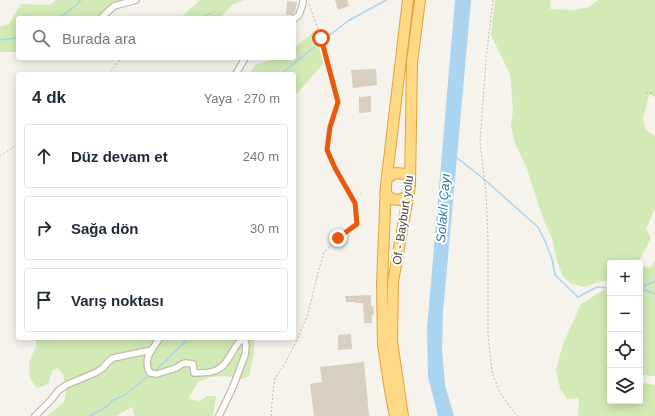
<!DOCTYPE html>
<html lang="tr">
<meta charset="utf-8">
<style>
:root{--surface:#fff;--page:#f2f2f3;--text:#1f2937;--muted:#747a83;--line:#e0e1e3}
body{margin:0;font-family:Helvetica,sans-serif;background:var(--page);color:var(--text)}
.controls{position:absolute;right:12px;bottom:12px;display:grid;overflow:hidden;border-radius:4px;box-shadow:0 2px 10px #0003}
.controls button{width:36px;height:36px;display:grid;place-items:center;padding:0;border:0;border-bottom:1px solid var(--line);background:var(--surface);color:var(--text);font:20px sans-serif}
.stop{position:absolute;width:12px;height:12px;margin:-9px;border:3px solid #ea580c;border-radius:50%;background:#fff}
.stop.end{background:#ea580c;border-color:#fff;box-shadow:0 1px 4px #0008}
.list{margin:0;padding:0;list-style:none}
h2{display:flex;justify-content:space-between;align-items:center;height:52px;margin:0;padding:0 16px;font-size:17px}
h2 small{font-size:13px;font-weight:400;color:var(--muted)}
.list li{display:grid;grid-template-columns:26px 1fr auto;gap:12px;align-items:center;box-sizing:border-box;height:64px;margin:0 8px 8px;padding:0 8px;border:1px solid var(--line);border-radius:4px}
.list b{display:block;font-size:15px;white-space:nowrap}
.list em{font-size:13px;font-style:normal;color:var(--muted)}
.icon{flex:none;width:22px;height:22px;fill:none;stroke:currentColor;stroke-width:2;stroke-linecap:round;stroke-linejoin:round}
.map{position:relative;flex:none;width:655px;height:416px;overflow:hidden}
.search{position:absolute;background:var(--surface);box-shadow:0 2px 10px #0003;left:16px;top:16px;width:280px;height:44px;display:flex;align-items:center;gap:10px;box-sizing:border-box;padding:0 14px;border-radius:4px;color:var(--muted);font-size:15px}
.panel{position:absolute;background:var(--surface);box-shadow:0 2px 10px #0003;left:16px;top:72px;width:280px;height:268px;border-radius:4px}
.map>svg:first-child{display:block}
.green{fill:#d2eab5}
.water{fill:#a9d4f2}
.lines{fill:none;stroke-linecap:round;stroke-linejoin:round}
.stream{stroke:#a9d4f2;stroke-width:1.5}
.building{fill:#d8cfc1}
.minor-casing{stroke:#c2bbae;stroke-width:8}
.trunk-casing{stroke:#e0a43c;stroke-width:12}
.path{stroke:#c4b79f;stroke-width:1;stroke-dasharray:2 2;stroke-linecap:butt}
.minor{stroke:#fff;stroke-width:5.5}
.trunk{stroke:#ffd985;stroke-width:10}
.route{stroke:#ea580c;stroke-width:5}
.labels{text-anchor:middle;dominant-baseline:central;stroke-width:4;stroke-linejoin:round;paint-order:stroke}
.street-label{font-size:12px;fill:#4b4439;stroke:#fff}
.water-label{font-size:13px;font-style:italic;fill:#2e7ab2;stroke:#fff}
</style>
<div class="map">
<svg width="655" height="416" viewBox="0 0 655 416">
<rect width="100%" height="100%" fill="#f6f3ec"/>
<!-- green -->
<path class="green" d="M56,0H121L112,3L97,18H18V52H0V27L9,24L21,4L50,5Z
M200,0H244L232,5L220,18H180Z
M495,0H551L550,9L574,10L589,7L598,0H655V97L649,94L643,119L646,130L655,136V208L646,229L651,238L640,259V263H610V281L608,280L598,282L584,287L572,284L564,278L557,261L552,238L543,218L527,169L516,146L511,127L513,110L510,74L491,35Z
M316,30L323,64L294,97V74H249L255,65L276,58H294V48Z
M655,260V376L642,375L643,383L655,385V416H578L579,398L567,399L560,388L556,370L563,344L581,304L610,286V401H640V266L650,268Z
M34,338H254V353L249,376L242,379L225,376L210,377L198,382L188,399L200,401L207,396H216L213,416H134L132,407L116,416H47L64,402L66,391L63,374L57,368L53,370L48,384L37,388L30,378L29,363L37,344Z"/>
<!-- water -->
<path class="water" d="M455,0H471L443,313L442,350L445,385L454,416H438L428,377L427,329Z"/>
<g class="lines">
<!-- stream -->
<path class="stream" d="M59,18L74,7L81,0
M325,39L348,21L386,0
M0,40L18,38
M281,74L318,44
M456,157L485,180L538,227L545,241L552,259L555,275L578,297L597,287L610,288
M640,288L655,281
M642,289L655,294
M156,370L183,344L187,338
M90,416L106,407L113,400L125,395L147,377"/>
</g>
<!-- building -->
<path class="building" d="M335,0H347L349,6L338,10Z
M287,1L297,2L295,12L292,15H286Z
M376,69L377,85L353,88L351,70Z
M371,96V112L359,113V97Z
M371,295V306H373L374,315H372V323H364L363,303H355V302H346L345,296Z
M351,334L352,349L338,350V335Z
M364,362L369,416H314L310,384L322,382L320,367Z"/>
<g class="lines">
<defs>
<path id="minor" d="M101,18L114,6L136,0
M294,19L299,15L303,3V0
M236,74L245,58
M160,338C152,349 142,360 150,373L157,374L176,368L182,364L186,363L193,364L194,373C206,373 219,373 226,362C233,353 234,346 243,338
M35,416L51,400L58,391L66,385L95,373L103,368L108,362L113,358L152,350
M219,416L233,387L245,355L246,345L244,338"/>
<path id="trunk" d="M387,178L396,173L405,174L410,180
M385,193L392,199L400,200L408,195
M395,416L390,390L383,344L382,284L386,185L408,0
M403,416L392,341L393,282L410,186L412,62L420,0"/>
</defs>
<!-- minor casing -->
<use href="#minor" class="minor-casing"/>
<!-- trunk casing -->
<use href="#trunk" class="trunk-casing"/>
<!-- path -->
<path class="path" d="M493,0L486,59L480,142L486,193L488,237V335L492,372L500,393L514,412L518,416
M202,18L215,11
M108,74L122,58
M646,93H655
M0,156L18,144
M271,416L273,392L275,378L283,367L295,344L308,314L317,276L324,252L338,239L357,224L355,203L335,168L327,150L330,127L338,102L321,38L309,4"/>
<!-- minor -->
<use href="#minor" class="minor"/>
<!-- trunk -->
<use href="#trunk" class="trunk"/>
</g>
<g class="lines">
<!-- route -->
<path class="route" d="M321,38L338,102L330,127L327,150L335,168L355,203L357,224L338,238"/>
</g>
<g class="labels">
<!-- street labels -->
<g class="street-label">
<text transform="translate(403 220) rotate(-82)">Of - Bayburt yolu</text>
</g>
<!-- water labels -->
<g class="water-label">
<text transform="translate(443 208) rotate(-86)">Solaklı Çayı</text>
</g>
</g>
</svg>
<div class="controls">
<button>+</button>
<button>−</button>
<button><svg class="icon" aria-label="locate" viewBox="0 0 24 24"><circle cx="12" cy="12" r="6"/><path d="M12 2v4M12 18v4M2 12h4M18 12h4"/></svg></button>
<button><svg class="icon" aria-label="layers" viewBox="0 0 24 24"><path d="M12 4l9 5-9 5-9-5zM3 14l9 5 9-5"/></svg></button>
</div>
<div class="stop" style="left:321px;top:38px"></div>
<div class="stop end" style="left:338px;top:238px"></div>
<div class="search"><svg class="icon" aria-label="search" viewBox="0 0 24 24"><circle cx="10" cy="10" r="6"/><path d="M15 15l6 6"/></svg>Burada ara</div>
<section class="panel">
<h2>4 dk<small>Yaya · 270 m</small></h2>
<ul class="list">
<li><svg class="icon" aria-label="ahead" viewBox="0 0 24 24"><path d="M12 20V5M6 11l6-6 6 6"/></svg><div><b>Düz devam et</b></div><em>240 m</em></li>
<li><svg class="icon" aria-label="right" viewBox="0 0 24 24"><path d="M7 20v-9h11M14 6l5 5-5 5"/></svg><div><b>Sağa dön</b></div><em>30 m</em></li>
<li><svg class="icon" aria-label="arrive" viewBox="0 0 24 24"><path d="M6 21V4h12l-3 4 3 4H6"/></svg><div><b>Varış noktası</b></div></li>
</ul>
</section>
</div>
